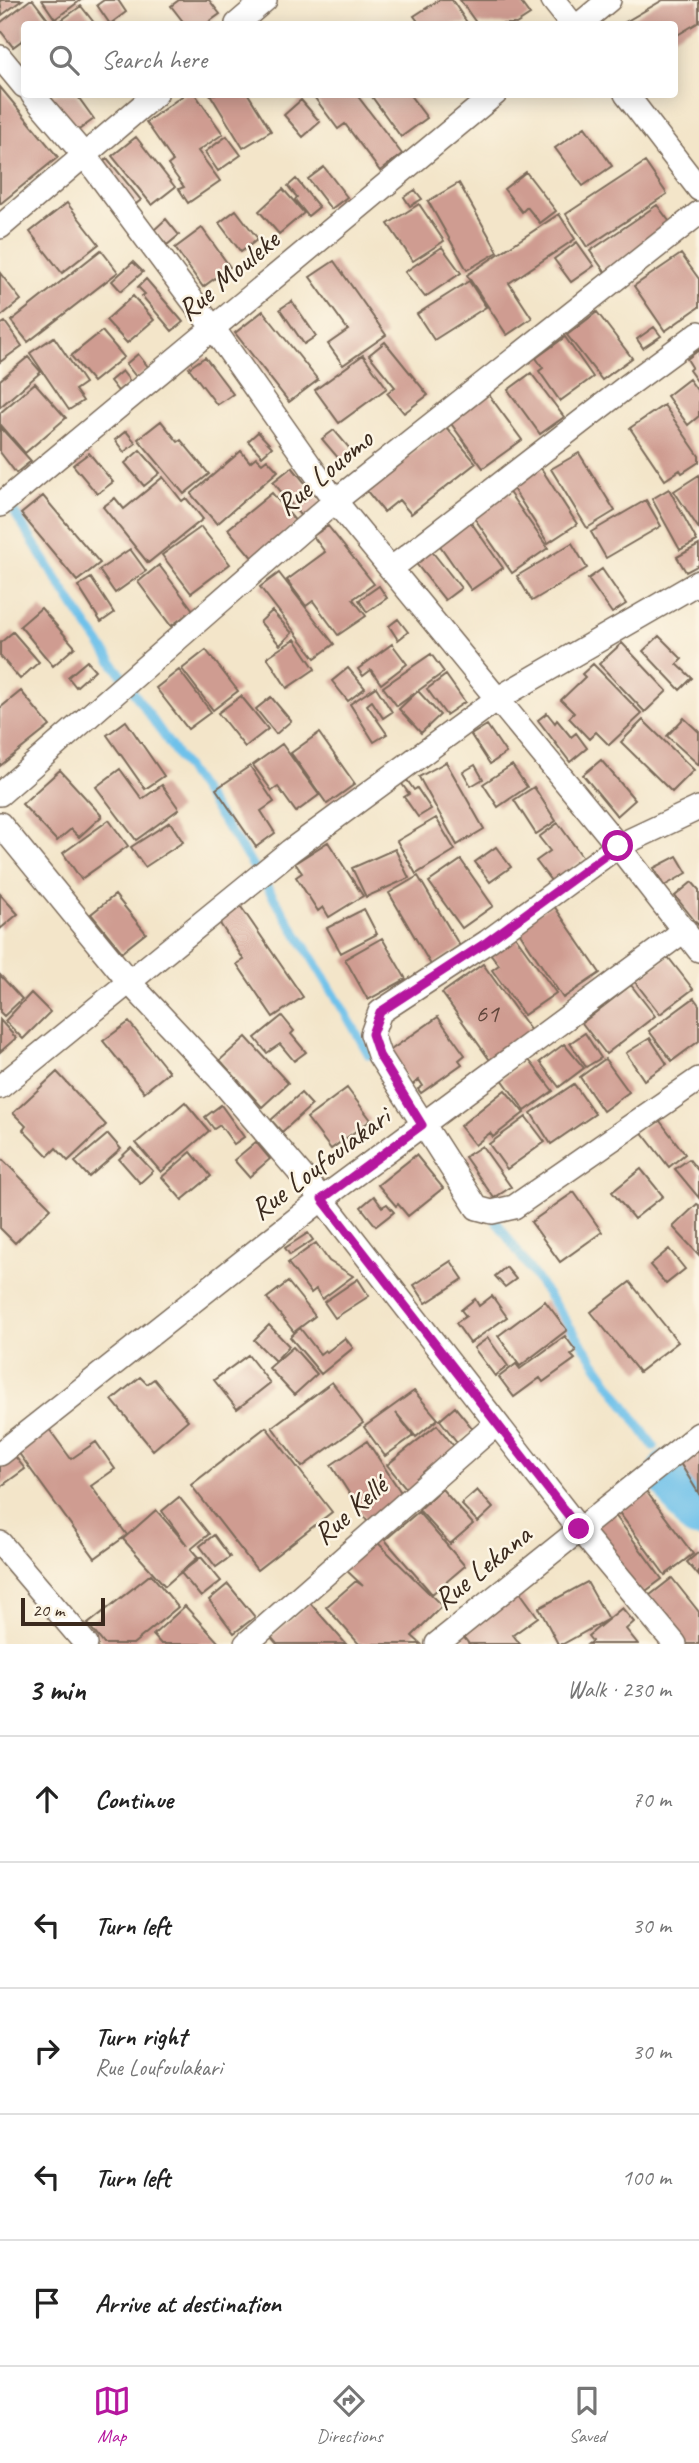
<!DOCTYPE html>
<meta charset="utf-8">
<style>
:root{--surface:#fff;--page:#f6f6f6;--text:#222;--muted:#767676;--line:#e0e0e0;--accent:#b5179e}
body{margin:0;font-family:Caveat,sans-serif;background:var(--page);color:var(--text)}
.scale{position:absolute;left:21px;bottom:18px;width:84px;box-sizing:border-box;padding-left:7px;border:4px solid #3b2a1e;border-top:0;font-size:19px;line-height:24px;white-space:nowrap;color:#3b2a1e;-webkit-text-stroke:5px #fcf5e5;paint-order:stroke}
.stop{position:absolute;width:21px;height:21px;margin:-16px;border:5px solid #b5179e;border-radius:50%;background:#fff}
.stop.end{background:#b5179e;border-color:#fff;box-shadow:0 2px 7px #0008}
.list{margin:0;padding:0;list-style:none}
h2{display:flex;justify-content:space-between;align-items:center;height:91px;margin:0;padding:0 28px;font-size:30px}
h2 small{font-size:23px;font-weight:400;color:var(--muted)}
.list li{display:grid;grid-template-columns:46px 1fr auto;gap:21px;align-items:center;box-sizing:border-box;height:126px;padding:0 28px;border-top:2px solid var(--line)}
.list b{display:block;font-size:26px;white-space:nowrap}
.list p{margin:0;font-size:23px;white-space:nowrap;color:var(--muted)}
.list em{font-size:23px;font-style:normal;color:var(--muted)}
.icon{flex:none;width:38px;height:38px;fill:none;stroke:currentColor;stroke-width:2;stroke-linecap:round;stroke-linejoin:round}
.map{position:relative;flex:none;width:699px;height:1644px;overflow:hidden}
.search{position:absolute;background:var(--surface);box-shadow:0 4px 18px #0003;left:21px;right:21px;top:21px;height:77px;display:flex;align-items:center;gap:18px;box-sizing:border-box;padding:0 24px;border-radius:7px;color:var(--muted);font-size:26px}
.sheet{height:721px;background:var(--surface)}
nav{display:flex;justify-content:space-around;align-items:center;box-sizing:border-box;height:98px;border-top:2px solid var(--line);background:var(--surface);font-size:19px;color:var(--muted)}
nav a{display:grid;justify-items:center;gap:4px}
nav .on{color:var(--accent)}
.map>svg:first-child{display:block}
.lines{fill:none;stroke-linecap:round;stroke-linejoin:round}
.stream{stroke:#6ec1ea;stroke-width:9}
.river{stroke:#6ec1ea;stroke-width:51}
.building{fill:#cf9c91}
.minor-casing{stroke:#7b6b5a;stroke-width:26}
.minor{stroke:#fff;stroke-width:23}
.route{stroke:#b5179e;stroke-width:9}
.labels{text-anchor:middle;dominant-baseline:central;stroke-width:5;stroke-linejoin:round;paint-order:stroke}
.number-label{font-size:26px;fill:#60463b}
.street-label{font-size:30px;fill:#3b2a1e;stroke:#fcf5e5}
</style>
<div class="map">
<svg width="699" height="1644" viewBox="0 0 699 1644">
<rect width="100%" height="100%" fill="#fcf5e5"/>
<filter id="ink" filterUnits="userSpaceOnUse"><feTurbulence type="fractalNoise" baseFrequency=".0143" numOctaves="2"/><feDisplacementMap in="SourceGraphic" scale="14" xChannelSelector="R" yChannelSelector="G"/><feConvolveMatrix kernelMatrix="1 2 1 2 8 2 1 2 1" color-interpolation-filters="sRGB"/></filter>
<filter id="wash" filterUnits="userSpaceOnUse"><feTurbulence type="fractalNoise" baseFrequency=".00686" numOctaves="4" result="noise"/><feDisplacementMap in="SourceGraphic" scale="28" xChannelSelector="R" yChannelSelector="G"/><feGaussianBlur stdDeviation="1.57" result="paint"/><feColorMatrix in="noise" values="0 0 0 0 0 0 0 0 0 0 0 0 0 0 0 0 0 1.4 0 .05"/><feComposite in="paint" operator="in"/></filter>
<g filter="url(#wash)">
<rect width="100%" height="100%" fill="#f3e5c9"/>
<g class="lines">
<!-- stream -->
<path class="stream" d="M7,501C34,543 60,586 88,627C185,767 286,905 369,1055
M492,1215L654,1447"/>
<!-- river -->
<path class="river" d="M672,1474L699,1513"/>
</g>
<g id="blocks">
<!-- building -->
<path class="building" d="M0,0H22L2,15Z
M30,0H33L49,21L44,24H24V39L13,47L0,30V23Z
M42,0H81L55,19Z
M104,0H118L126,12L110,24L97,5Z
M179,0H209L220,14L206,24H185L171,6Z
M439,0H452L468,24H420L414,16Z
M460,0H519L530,15L516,24H477Z
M663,0H699V22L674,37V24H622Z
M81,6L95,24H56Z
M0,87L58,157L0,204Z
M44,94H76L94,119L73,134Z
M185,94H195L223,134L198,151L220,181L188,203L179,189L184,187L168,165L173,161L146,122Z
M210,94H248L271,131L243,148Z
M312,94H356L402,154L380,171L345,124L338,129Z
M370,94H409L427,118L401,137Z
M301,100L320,122L303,137L284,115Z
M585,127L612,166L583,186L555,148Z
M227,136L241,155L218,171L205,152Z
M136,137L175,187L152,205L112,156Z
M107,158L141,200L132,207L99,165Z
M645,162L667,194L587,247L566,214Z
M324,167L347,197L331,209L308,179Z
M526,172L556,211L540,223L527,207L522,212L504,189Z
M296,179L319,207L308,216L295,200L297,197L288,186Z
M459,183L498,252L467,270L428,201Z
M283,189L304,213L279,234L259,211Z
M415,190L422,199L410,206L404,197Z
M67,203L99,244L62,273L30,232Z
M419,204L444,241L413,261L388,224Z
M657,205L672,225L605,272L590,251Z
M236,210L258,239L241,252L219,223Z
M559,214L575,239L509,283L532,318L507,335L467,275Z
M166,219L179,235L167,245L154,230Z
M202,228L230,267L203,287L175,248Z
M577,242L594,266L571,282L554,259Z
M442,247L461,273L425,297L405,272Z
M101,250L118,272L28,342L11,321Z
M681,254L699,279V307L665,331L634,286Z
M334,261L386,335L343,365L328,344L348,330L310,277Z
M133,262L143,272L121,291L112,281Z
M0,273L21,300L0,317Z
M146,279L183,322L172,331L142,296L145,294L138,287Z
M469,281L486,307L434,340L417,314Z
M133,296L154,320L127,343L106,320Z
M292,301L316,336L304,344L280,309Z
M263,311L318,380L289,402L235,333Z
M597,312L632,358L602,380L567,335Z
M5,322L22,346L0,362V325Z
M654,327L661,336L643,348L637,339Z
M102,331L124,357L93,382L71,356Z
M54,337L85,383L75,390L83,401L69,410L30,353Z
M565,337L593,377L560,401L539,371L543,368L536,358Z
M385,342L428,395L404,413L387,393L395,387L369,355Z
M699,350V384L689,370L692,367L687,359Z
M138,354L149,368L137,378L126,364Z
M363,355L387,388L339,423L315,390Z
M28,357L41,372L0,407V380Z
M205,357L233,394L217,405L189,368Z
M122,371L130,381L118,391L110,381Z
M531,373L564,417L540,434L508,390Z
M689,379L699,393V416L688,425L667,396Z
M35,383L66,418L25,453L0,424V413Z
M486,391L522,440L483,468L447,418Z
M664,405L699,456V462L682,473L680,470L665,480L630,428Z
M161,421L178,442L181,440L209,474L184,494L138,439Z
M0,427L31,461L16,473L0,452Z
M446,427L476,463L411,514L399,500L384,512L366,490Z
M334,430L356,456L344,465L322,439Z
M126,431L136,443L124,452L115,440Z
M258,432L272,447L262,456L248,441Z
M140,450L160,473L144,486L125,463Z
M241,451L250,462L256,457L262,463L267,459L278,471L217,524L191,494Z
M89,453L113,482L97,494L73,465Z
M579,453L615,511L587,528L551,469Z
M539,465L577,524L548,543L510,484Z
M292,467L323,505L304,520L273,482Z
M699,475V529L674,491Z
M163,477L182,501L186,498L203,519L148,563L103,507L115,498L124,509Z
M669,489L697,541L680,550L652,499Z
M508,491L548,548L512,573L473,516Z
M272,493L297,523L254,560L228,529Z
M43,496L100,563L77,581L21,514Z
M646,500L661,526L606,558L591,532Z
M468,518L503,568L471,590L436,540Z
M328,526L374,584L353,599L366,616L338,635L313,601L306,606L287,580L325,552L313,536Z
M201,527L230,564L191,593L162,555Z
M572,543L587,568L532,601L517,576Z
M699,545V565L686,572L677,557Z
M130,549L146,571L115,593L99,570Z
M430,549L461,588L445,600L414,561Z
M159,565L193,610L171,626L138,582Z
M602,569L626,604L612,613L588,579Z
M279,573L334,644L315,658L260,587Z
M91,578L114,613L101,622L78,586Z
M379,586L387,598L367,612L359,600Z
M41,608L75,647L53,666L20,626Z
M272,611L292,633L280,645L260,622Z
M398,619L408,632L398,640L389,626Z
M13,632L39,662L20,679L0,656V643Z
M659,636L682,659L677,664L692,678L680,690L643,651Z
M295,639L315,669L287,688L267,657Z
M622,643L667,691L645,712L599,664Z
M392,644L407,664L381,684L371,670L363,676L358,669Z
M206,650L238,691L213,710L182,669Z
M431,654L444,672L397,706L383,687Z
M87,661L95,670L76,687L68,677Z
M593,664L642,714L609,745L596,732L589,739L569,718L574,713L561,700L585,677L582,674Z
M348,668L365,688L348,701L332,681Z
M179,670L211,712L188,729L156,688Z
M446,675L465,702L446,715L427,689Z
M376,687L392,712L383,718L372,701L367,705L387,734L374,742L350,704Z
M21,691L50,726L0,766V708Z
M418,691L440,715L421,733L399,709Z
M241,696L268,729L245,747L218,713Z
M271,697L291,721L276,734L256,709Z
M547,713L555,723L557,720L571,737L576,733L587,748L570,762L538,720Z
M684,718L699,732V765L667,736Z
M643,720L694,770L672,792L621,742Z
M126,721L164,776L145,789L107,735Z
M487,725L506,753L490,764L471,735Z
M319,733L355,784L327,804L291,753Z
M282,744L319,795L296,812L278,787L272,791L253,765Z
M601,760L635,800L617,816L583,775Z
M446,762L484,829L457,845L419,777Z
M475,765L483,779L471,786L463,772Z
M512,765L527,787L498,807L483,784Z
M250,766L274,802L261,811L275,833L256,847L216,789Z
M120,769L142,799L162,785L179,809L136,840L96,787Z
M60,770L102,816L79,837L71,829L57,841L22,804Z
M407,780L414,790L417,788L431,809L418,817L404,797L409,794L402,784Z
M534,787L556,821L536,834L514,800Z
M436,818L455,850L416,874L397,841Z
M109,820L128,846L81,879L63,853Z
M170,822L183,842L145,867L131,847Z
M558,823L584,859L552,882L536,861L550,851L539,837Z
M328,842L363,896L329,917L323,907L318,911L296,877L302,873L295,863Z
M496,847L511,867L490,882L475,862Z
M395,849L409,878L366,897L352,868Z
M677,856L687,873L664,886L654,868Z
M461,860L493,906L462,928L429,882Z
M418,876L461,948L431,965L389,893Z
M692,882L699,890V926L675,896Z
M0,894L18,914L0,929Z
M115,895L146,933L122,952L91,914Z
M552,903L600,973L563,998L516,927Z
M239,904L303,997L273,1017L237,964L244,960L217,919Z
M364,909L377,934L341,953L327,928Z
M512,932L556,993L524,1015L492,970L499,965L487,949Z
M382,938L406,979L368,1000L345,959Z
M668,957L693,989L660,1014L635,982Z
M483,964L533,1034L492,1063L442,993Z
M0,975L22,999L4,1016L0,1012Z
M631,985L655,1016L606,1054L582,1023Z
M31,993L50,1012L23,1039L5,1021Z
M694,998L699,1005V1041L672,1061L649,1031Z
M282,1016L294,1031L291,1034L306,1052L294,1061L280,1044L267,1053L255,1038Z
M438,1017L465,1055L459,1060L462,1064L421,1093L418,1089L423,1086L419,1080L412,1085L388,1052Z
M0,1020L16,1038L0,1052Z
M129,1022L169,1072L144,1092L103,1041Z
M585,1033L601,1058L586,1067L570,1043Z
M246,1037L288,1083L262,1107L220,1060Z
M650,1038L667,1064L644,1080L626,1053Z
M564,1044L584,1068L559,1087L540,1062Z
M605,1059L629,1092L603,1111L580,1077Z
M529,1060L553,1091L525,1111L502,1079Z
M57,1072L106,1125L68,1161L56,1148L48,1156L23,1130L26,1126L13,1113Z
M574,1084L595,1114L551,1144L531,1113Z
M347,1088L371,1120L331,1149L307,1118Z
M505,1090L524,1113L493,1137L490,1133L475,1145L460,1126Z
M301,1093L312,1105L282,1132L271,1120Z
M185,1102L209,1131L161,1172L136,1143Z
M221,1105L244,1137L234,1144L220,1125L214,1129L205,1117Z
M526,1117L545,1142L507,1169L489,1144Z
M657,1117L685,1154L669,1167L640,1130Z
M108,1134L121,1149L89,1177L75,1162Z
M256,1142L270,1159L249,1177L234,1160Z
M482,1146L511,1187L494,1198L465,1157Z
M131,1148L153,1171L140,1183L119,1159Z
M191,1152L211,1176L182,1200L162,1177Z
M416,1155L443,1188L408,1216L398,1204L396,1206L378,1185Z
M0,1157L51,1208L15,1243L0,1228Z
M689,1159L699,1172V1198L675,1169Z
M641,1169L663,1196L634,1219L612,1192Z
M574,1192L602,1232L560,1262L531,1222Z
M374,1196L382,1207L387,1204L394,1212L376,1226L361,1207Z
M697,1204L699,1205V1255L673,1227Z
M308,1233L313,1240L290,1255L285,1248Z
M316,1243L329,1261L353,1276L322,1299L316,1289L311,1293L288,1263Z
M669,1249L685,1269L666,1284L650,1265Z
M451,1261L463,1279L426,1303L414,1285Z
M506,1267L516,1279L505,1287L495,1276Z
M358,1279L369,1296L335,1318L324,1302Z
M288,1282L315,1316L294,1332L267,1298Z
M630,1282L678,1342L639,1372L591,1312Z
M492,1296L507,1317L470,1343L456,1323L466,1316L461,1310L475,1299L479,1306Z
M545,1301L567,1330L520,1366L498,1336Z
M269,1325L289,1346L275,1361L254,1340Z
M300,1328L320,1354L325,1350L327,1352L345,1338L353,1348L321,1374L290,1337Z
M565,1336L576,1351L571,1355L575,1359L543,1382L540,1378L514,1397L499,1377L516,1364L520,1369Z
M488,1338L508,1366L495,1376L474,1348Z
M293,1347L317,1374L294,1395L269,1368Z
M248,1355L270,1383L237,1409L214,1380Z
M140,1377L147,1384L154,1379L188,1420L153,1450L112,1400Z
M332,1382L363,1423L302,1467L272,1427Z
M414,1391L438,1419L416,1437L396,1413L413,1436L385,1456L364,1427Z
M455,1407L473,1429L457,1442L440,1420Z
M437,1425L460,1454L411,1494L387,1465Z
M266,1427L332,1512L257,1570L191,1485Z
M49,1429L71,1459L96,1442L115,1469L91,1486L127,1535L95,1558L18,1452Z
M367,1441L404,1497L367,1521L331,1465Z
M699,1444V1494L677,1458Z
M14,1455L25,1469L0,1487V1465Z
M442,1489L473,1524L450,1544L419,1510Z
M477,1490L493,1508L478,1522L461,1504Z
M646,1491L693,1554L665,1575L618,1511Z
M179,1497L209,1534L191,1549L198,1557L165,1586L123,1539L156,1510L187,1545L162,1511Z
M612,1511L662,1579L639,1596L589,1529Z
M418,1512L465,1566L432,1594L385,1540Z
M214,1535L230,1557L216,1567L200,1546Z
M374,1539L442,1606L412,1636L421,1644H359L326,1607L356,1581L363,1586L344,1568Z
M699,1552V1576L687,1562Z
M201,1557L221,1581L201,1597L181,1573Z
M151,1574L178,1607L133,1644H104L88,1624Z
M672,1578L699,1612V1644H686L649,1596Z
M587,1582L608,1619L563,1644H558L539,1608Z
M228,1584L255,1617L234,1633L209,1600Z
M517,1588L538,1617L513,1635L520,1644H469L459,1631Z
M310,1603L346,1644H277L271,1637Z
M185,1606L220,1644H161L153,1635Z
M622,1608L634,1622L626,1629L638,1644H588L592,1641L588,1636Z"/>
</g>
</g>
<g filter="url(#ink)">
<use href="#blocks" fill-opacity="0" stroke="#7b6b5a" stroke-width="2"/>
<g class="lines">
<defs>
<path id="minor" d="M553,0L572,24
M237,24L265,0
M580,24L609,0
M0,57L24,86
M32,94L85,156L213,328L335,501L618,846L699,950
M626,94L699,189
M0,227L156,94
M0,505L495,94
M392,568L626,387L699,333
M0,794L335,501L699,213
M699,808L618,846L487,942L380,1012L372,1034L379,1055L477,1208L492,1212L514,1207L699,1079
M0,824L130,983L219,1078L322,1199L579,1529L675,1644
M0,1087L290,851L497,699L699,582
M0,1454L322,1199L685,930
M0,1543L86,1644
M246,1644L496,1424
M437,1644L699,1434"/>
</defs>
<!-- minor casing -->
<use href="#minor" class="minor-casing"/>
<!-- minor -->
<use href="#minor" class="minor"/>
</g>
</g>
<g class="lines" filter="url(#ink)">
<!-- route -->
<path class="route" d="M579,1529L322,1199L422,1125L379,1055L372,1034L380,1012L487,942L618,846"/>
</g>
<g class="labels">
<!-- number labels -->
<g class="number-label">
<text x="487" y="1013">61</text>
</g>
<!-- street labels -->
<g class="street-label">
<text transform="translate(228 275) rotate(-40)">Rue Mouleke</text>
<text transform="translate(324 472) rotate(-40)">Rue Louomo</text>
<text transform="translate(320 1163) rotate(-37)">Rue Loufoulakari</text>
<text transform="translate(350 1510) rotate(-41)">Rue Kellé</text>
<text transform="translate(482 1567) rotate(-39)">Rue Lekana</text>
</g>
</g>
</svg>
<div class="scale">20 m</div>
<div class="stop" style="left:618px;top:846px"></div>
<div class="stop end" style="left:579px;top:1529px"></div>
<div class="search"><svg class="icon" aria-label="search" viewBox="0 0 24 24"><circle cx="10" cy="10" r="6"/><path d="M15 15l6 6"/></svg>Search here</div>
</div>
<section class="sheet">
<h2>3 min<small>Walk · 230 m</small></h2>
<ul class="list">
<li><svg class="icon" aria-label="ahead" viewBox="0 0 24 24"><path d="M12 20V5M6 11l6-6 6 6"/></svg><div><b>Continue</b></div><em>70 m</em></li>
<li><svg class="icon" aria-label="left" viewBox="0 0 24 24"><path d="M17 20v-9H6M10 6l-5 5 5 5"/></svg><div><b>Turn left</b></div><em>30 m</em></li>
<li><svg class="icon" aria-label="right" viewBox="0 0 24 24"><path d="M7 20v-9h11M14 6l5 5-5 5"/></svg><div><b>Turn right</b><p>Rue Loufoulakari</p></div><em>30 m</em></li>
<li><svg class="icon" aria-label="left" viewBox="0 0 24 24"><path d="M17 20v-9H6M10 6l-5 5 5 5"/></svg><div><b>Turn left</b></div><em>100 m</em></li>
<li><svg class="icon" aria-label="arrive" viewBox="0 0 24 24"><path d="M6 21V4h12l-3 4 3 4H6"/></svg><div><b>Arrive at destination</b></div></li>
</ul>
</section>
<nav>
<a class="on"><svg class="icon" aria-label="map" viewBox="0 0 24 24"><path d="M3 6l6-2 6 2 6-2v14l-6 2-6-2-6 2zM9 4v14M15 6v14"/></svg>Map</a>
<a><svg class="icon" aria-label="directions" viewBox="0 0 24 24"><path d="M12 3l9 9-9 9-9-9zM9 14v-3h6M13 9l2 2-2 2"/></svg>Directions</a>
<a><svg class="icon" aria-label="saved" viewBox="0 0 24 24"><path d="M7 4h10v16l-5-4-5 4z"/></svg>Saved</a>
</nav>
